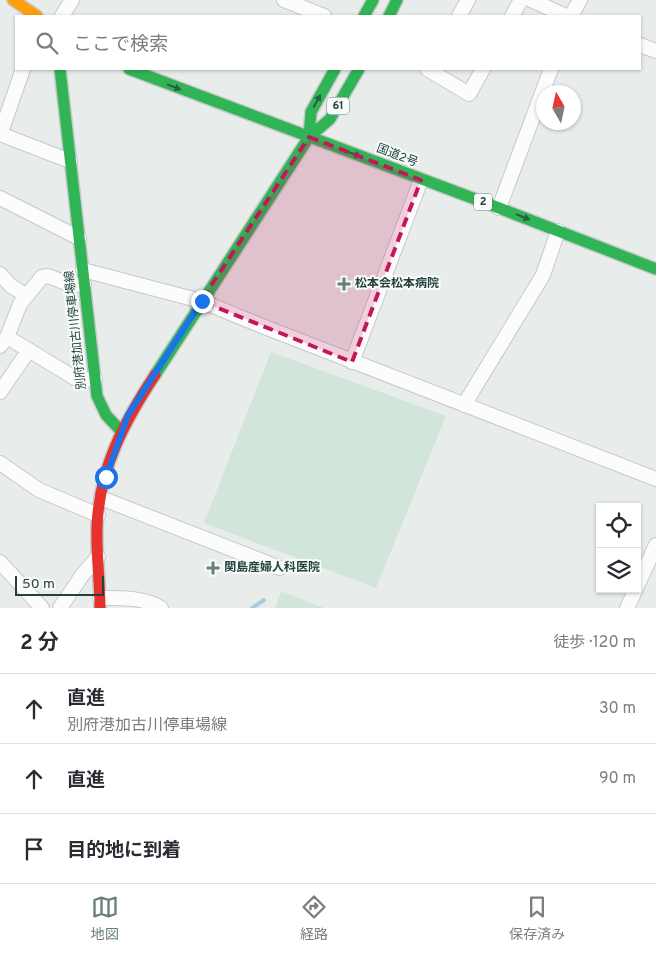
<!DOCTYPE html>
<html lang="ja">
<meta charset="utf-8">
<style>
:root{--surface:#fff;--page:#f2f2f3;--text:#2b2b33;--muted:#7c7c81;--line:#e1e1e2;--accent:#697d7b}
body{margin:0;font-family:Overpass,"Noto Sans JP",sans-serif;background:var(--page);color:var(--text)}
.controls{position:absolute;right:15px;bottom:15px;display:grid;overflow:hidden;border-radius:0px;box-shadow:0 1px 4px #0004}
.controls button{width:45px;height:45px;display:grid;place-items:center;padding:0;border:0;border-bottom:1px solid var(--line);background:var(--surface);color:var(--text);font:25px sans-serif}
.compass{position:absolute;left:536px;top:85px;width:45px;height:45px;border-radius:50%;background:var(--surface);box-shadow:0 1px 4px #0004;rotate:351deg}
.scale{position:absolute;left:15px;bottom:12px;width:89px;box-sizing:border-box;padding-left:5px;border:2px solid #24413e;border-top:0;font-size:14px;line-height:18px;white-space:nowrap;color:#24413e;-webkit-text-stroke:4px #f7fbf9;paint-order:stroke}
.stop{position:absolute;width:15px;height:15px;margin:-11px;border:4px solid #1a73e8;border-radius:50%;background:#fff}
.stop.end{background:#1a73e8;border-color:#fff;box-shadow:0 1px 5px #0008}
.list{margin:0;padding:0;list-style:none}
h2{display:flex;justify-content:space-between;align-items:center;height:65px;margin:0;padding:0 20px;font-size:21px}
h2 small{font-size:16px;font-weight:400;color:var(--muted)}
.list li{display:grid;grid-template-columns:32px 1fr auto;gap:15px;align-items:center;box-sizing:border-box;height:70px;padding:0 20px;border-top:1px solid var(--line)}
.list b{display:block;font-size:19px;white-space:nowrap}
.list p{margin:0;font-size:16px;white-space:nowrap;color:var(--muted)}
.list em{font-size:16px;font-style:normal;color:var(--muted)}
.icon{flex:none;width:28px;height:28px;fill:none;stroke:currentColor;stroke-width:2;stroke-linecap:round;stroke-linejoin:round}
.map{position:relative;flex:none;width:656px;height:608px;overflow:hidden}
.search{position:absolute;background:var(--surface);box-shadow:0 1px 4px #0004;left:15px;right:15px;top:15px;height:55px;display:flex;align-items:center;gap:12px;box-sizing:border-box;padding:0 18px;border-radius:0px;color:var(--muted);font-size:19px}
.sheet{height:275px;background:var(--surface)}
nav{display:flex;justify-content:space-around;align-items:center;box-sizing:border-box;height:70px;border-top:1px solid var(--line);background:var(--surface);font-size:14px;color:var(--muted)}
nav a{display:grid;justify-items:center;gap:2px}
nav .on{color:var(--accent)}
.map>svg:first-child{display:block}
.green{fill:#d1e5da}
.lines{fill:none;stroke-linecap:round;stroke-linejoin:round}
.stream{stroke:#aaccda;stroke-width:4}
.street-casing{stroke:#c5cac8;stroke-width:16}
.fast-casing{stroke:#c3cac8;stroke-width:14}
.slow-casing{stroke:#c3cac8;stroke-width:14}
.jam-casing{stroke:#c3cac8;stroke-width:14}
.street{stroke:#fcfcfc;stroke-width:14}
.fast{stroke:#30b455;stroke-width:11}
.slow{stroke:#ff9f0a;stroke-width:11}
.jam{stroke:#e5322d;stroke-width:11}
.oneway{fill:#275e44}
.route{stroke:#1a73e8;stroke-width:6}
.marked{fill:#c2185b;fill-opacity:0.2;stroke:#c2185b;stroke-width:4;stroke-dasharray:10 6;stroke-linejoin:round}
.poi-dot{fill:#697d7b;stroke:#f7fbf9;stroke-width:2}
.labels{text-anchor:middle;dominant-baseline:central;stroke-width:4;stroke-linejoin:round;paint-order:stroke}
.shield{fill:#f7fbf9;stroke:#637976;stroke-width:1}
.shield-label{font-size:11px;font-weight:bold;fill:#24413e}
.street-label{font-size:12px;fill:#24413e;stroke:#f7fbf9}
.poi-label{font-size:12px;font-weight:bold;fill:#24413e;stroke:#f7fbf9;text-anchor:start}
</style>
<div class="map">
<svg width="656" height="608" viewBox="0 0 656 608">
<rect width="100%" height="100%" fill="#e8edeb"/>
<!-- green -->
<path class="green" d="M271,352L446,416L376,588L204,523Z
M281,591L324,608H275Z"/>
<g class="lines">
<!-- stream -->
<path class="stream" d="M252,608L264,600"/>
<defs>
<path id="street" d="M284,0L324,16
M531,0L566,16
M62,16L72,0
M459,16L468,0
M512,16L521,0
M571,16L580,0
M640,45L656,51
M427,69L469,94L483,69
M0,134L70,161
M0,135L23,69
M0,198L79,238
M499,208L551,69
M83,270L201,301L262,326L656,479
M0,274L11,286L27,296
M7,337L78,380L95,379
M0,346L7,337L20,304L42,277L48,276L71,285L84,284
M352,362L421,180
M0,392L29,350
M464,405L543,275L558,231
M0,463L39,490L98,515
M101,498L280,568
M0,562L42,608
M637,586L656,545
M100,598C120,598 144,597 161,608
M60,608L83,574L98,557
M627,608L636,589"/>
<path id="fast" d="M364,16L373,0
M389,16L397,0
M60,69L97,396L106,415L121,431
M129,69L499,208L656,269
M309,137L330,119L359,69
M309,137L311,112L335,69
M155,375L309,137"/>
<path id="slow" d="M13,0L37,16"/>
<path id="jam" d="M100,608C100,581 96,554 97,527C99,469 124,422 155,375"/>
</defs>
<!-- street casing -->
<use href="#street" class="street-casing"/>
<!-- fast casing -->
<use href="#fast" class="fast-casing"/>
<!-- slow casing -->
<use href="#slow" class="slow-casing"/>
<!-- jam casing -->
<use href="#jam" class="jam-casing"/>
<!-- street -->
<use href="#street" class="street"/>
<!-- fast -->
<use href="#fast" class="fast"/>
<!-- slow -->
<use href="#slow" class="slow"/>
<!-- jam -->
<use href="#jam" class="jam"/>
</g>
<!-- one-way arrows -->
<defs><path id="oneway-solid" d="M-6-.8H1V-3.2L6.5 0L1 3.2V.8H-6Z" transform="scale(1.25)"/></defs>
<g class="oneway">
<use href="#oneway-solid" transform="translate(174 87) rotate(21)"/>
<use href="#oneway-solid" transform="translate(317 101) rotate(-61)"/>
<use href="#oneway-solid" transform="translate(354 154) rotate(21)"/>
<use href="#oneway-solid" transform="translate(523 217) rotate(22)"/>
</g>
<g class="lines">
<!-- route -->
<path class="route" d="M106,477L128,415L202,301"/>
</g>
<!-- marked area -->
<path class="marked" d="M309,137L421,180L352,362L201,301Z"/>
<!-- markers -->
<g class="poi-dot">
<path d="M341.5 276.5h5v5h5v5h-5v5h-5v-5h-5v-5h5z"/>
<path d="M210.5 560.5h5v5h5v5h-5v5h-5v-5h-5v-5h5z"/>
</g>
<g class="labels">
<!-- shield labels -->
<g class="shield">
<rect x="327" y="97.5" width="22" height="17" rx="4"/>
<rect x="474" y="193.5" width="18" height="17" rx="4"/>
</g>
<g class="shield-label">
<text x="338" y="106">61</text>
<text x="483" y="202">2</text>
</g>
<!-- street labels -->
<g class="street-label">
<text transform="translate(397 156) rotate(21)">国道2号</text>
<text transform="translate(76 330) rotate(-96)">別府港加古川停車場線</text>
</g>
<!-- poi labels -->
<g class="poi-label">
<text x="355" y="284">松本会松本病院</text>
<text x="224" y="568">関島産婦人科医院</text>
</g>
</g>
</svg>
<div class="controls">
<button><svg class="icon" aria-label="locate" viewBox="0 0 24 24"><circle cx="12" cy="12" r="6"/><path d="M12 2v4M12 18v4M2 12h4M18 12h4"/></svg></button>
<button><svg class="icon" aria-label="layers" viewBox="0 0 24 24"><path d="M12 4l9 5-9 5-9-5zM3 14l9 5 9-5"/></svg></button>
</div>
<svg class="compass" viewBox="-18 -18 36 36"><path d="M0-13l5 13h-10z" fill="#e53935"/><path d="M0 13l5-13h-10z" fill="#7c7c81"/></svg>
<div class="scale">50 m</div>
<div class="stop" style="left:106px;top:477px"></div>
<div class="stop end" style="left:202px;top:301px"></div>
<div class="search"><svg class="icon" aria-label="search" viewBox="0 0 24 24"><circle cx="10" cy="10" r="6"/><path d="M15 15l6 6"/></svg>ここで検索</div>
</div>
<section class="sheet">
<h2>2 分<small>徒歩 · 120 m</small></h2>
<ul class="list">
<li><svg class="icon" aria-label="ahead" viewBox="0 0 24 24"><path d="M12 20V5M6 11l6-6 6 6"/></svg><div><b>直進</b><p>別府港加古川停車場線</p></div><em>30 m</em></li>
<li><svg class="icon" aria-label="ahead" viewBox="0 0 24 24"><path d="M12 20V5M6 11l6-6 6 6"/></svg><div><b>直進</b></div><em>90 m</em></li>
<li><svg class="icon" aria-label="arrive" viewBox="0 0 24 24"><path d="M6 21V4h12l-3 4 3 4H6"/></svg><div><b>目的地に到着</b></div></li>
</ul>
</section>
<nav>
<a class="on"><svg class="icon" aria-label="map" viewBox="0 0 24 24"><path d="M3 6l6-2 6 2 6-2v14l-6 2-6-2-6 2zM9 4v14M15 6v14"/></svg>地図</a>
<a><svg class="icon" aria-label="directions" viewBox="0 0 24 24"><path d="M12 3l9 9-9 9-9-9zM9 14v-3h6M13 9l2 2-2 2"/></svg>経路</a>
<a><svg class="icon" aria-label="saved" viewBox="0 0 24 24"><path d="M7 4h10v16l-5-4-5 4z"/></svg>保存済み</a>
</nav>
